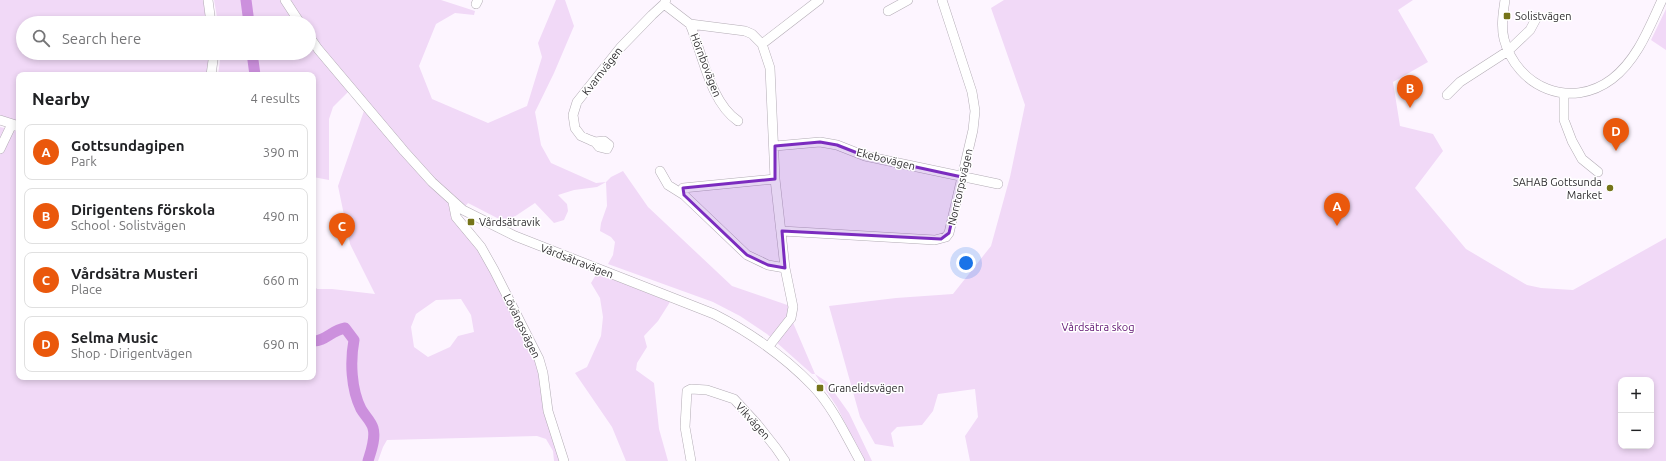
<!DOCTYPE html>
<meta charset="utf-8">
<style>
:root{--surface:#fff;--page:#f6f6f6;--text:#202124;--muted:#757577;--line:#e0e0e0;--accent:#ea580c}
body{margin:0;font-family:Ubuntu,sans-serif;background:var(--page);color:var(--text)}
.controls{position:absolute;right:12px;bottom:12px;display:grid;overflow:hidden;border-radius:8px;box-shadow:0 2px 6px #0003}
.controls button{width:36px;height:36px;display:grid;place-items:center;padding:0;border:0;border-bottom:1px solid var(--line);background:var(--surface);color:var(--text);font:20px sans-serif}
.you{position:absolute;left:966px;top:263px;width:14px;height:14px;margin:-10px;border:3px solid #fff;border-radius:50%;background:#1a73e8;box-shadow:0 0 0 6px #1a73e833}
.badge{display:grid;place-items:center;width:26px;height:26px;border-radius:50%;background:var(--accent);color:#fff;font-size:13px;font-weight:700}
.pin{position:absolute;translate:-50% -33px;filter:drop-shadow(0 1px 2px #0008)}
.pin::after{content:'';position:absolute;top:21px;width:14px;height:12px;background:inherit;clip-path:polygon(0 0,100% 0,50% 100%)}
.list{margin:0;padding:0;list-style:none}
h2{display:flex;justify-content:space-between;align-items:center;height:52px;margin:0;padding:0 16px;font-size:17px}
h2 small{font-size:13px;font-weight:400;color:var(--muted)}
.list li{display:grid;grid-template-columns:26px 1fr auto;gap:12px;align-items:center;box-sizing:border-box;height:56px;margin:0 8px 8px;padding:0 8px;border:1px solid var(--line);border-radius:8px}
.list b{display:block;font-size:15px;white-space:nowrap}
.list p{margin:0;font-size:13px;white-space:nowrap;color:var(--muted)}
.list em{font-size:13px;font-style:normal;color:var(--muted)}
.icon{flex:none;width:22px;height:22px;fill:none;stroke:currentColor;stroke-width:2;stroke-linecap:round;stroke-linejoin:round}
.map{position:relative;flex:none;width:1666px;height:461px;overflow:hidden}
.search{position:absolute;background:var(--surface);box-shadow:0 2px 6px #0003;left:16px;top:16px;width:300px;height:44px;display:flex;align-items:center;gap:10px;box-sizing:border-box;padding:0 14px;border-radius:22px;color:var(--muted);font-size:15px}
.panel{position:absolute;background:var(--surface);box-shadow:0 2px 6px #0003;left:16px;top:72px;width:300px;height:308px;border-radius:8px}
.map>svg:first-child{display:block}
.green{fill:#f1d9f7;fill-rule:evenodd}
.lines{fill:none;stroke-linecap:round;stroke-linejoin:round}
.river{stroke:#cc90dd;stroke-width:11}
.minor-casing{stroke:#b3acb5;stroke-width:10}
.minor{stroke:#fff;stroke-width:9}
.marked{fill:#7b2cbf;fill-opacity:0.2;stroke:#7b2cbf;stroke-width:3;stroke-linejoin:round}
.poi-dot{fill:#757419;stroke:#fff;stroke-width:1.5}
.labels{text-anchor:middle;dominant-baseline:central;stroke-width:3;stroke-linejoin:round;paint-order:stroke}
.poi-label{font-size:11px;fill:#302e31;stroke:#fff;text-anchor:start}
.street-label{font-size:11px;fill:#302e31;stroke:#fff}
.park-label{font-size:11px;fill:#5f1371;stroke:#fff}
</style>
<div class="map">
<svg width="1666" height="461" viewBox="0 0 1666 461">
<rect width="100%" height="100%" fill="#fdf5ff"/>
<!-- green -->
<path class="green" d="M0,0H206L207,23H23V53H210L209,75H19V122L0,117Z
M214,0H441L475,11L474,15L455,13L436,24L419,66L432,99L488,123L527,106L542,57L538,43L556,0H565L574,26L554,73L535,112L541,145L551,163L596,183L606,182L611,177L623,171L648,207L732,286L793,307L791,318L815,374L827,382L849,413L872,461H864L837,407L815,374H812L767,334L740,316L713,302L608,264L613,255L615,242L611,237L600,231L601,223L607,206L606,182L597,187L574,190L558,195L567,204L568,211L564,220L554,223L535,203L502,225L503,221L468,203L459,214L481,247L539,359L564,461H554L553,451L546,439L537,436L387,440L383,447L378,461H0V127L19,132V377H313V284L317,289H332L375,294L350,244L338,186L366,105L352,88L333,107L329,119V180L313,177V75H218L221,53H309V23H218ZM461,299L471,315L474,332L458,336L450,347L428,357L414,347L411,327L416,314L436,300Z
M1004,0H1413L1398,10L1428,62L1393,82L1400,126L1433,134L1443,151L1415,188L1466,249L1527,285L1541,288L1573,290L1666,238V461H970L965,436L978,417L975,389L938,394L933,411L922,425L897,427L891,433L894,447L875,444L860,417L829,306L896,298L953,294L991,246L1010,177L1025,105L991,8ZM1621,380H1651V446H1621Z
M1666,9V50L1651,40Z
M597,273L670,302L658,321L644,336L647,347L637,363L636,370L654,383L659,429L668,461H626L612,427L575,373L587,367L601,336L603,317L600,298L591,283Z"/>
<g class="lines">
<!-- river -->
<path class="river" d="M246,0L249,23
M252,53L255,75
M313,341C324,342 332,330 345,328L354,340C350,361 351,389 361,409C365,416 371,421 373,428C376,438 371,451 368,461"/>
<defs>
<path id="minor" d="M208,0L211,23
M285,0L300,23
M1505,0C1503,13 1501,26 1504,39C1517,88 1571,110 1612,79C1637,60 1649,28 1662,0
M476,4L478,0
M664,4L690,24L745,31L752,34L762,44L770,68L775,179L785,268L793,307L791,318L769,346
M888,11L908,0
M690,24C703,55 710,102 738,121
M309,36L318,49L404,151L432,182L463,210L515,236L714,314C751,333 784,356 813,386C833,407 846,436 860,461
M762,44L819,0
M211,75L214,53
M1564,94V120L1572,141L1582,159L1598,172
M1447,95L1460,82L1508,51L1530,30L1537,17
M0,120L19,126
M595,142L599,147L607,149L609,145L604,141L595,142L590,140L581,136L575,128L573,115L577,102L620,48L652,15L664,4L666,0
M775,146L820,142L837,145L865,156L998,184
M0,149L12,124
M660,171L668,185L684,195L747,255L768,265L785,268
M684,195L683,188L775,179
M453,202L456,217L481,247L494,270L539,359L543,373L548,411L564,461
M782,231L935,240L946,237L949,233L973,130L975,111L972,92L942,0
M691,461L685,427L687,391L691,389L707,390L734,399L757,424L776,448L785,461"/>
</defs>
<!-- minor casing -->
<use href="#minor" class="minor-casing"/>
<!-- minor -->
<use href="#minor" class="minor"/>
</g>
<!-- marked area -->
<path class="marked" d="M820,142L837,145L865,156L962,177L949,233L941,239L782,231L785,268L768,265L747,255L684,195L683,188L775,179V146Z"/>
<!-- markers -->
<g class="poi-dot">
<rect x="1503" y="12" width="8" height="8" rx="2"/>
<circle cx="1610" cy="188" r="4"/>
<rect x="467" y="218" width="8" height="8" rx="2"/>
<rect x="816" y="384" width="8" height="8" rx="2"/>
</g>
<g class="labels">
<!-- poi labels -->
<g class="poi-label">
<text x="1515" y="16">Solistvägen</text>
<text x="1602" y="182" text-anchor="end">SAHAB Gottsunda<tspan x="1602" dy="13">Market</tspan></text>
<text x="479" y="222">Vårdsätravik</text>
<text x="828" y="388">Granelidsvägen</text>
</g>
<!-- street labels -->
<g class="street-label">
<text transform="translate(706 65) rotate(69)">Hörnbovägen</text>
<text transform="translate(602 71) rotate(-52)">Kvarnvägen</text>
<text transform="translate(886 159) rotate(14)">Ekebovägen</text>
<text transform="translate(960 187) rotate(-77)">Norrtorpsvägen</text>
<text transform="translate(577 261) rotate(21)">Vårdsätravägen</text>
<text transform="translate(522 326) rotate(64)">Lövängsvägen</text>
<text transform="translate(753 421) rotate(48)">Vikvägen</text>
</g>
<!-- park labels -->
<g class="park-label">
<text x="1098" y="327">Vårdsätra skog</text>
</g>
</g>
</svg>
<div class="controls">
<button>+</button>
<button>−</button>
</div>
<div class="you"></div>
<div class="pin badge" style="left:1337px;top:226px">A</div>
<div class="pin badge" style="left:1410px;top:108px">B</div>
<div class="pin badge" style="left:342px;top:246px">C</div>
<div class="pin badge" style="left:1616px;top:151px">D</div>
<div class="search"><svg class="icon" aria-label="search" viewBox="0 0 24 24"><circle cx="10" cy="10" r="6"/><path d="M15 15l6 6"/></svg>Search here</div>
<section class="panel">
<h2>Nearby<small>4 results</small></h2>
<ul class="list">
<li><span class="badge">A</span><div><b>Gottsundagipen</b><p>Park</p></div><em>390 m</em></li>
<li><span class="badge">B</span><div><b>Dirigentens förskola</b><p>School · Solistvägen</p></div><em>490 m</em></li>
<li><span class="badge">C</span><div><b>Vårdsätra Musteri</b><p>Place</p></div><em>660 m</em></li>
<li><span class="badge">D</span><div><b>Selma Music</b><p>Shop · Dirigentvägen</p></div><em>690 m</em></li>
</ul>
</section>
</div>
